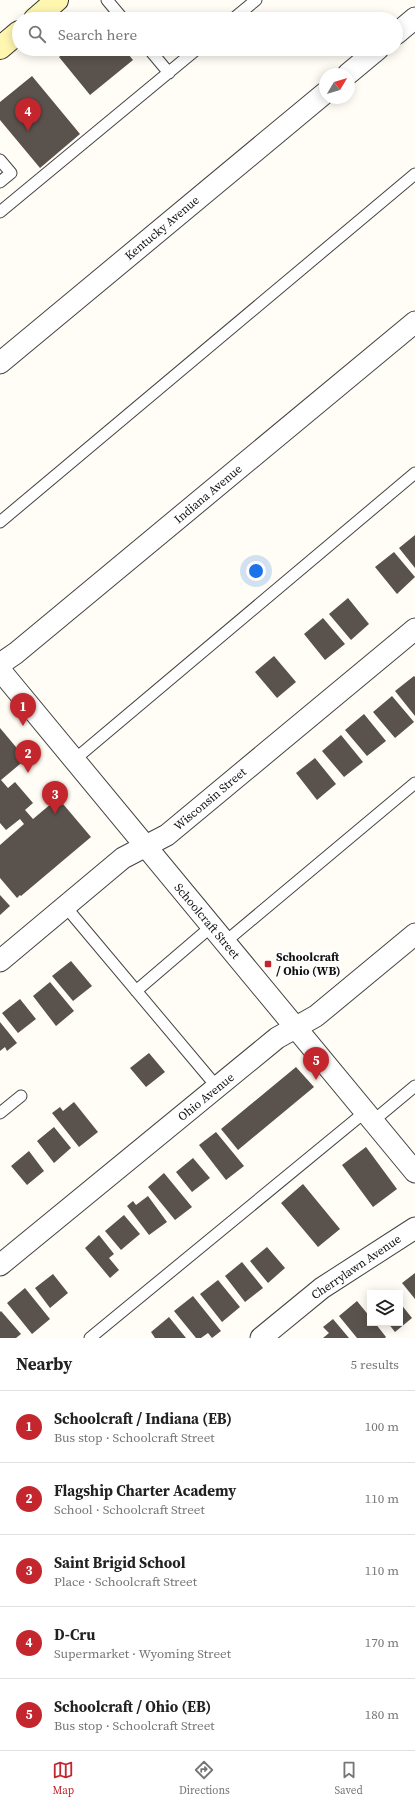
<!DOCTYPE html>
<meta charset="utf-8">
<style>
:root{--surface:#fff;--page:#f2f2f2;--text:#222;--muted:#767676;--line:#e0e0e0;--accent:#c4262e}
body{margin:0;font-family:"Source Serif 4",serif;background:var(--page);color:var(--text)}
.controls{position:absolute;right:12px;bottom:12px;display:grid;overflow:hidden;border-radius:0px;box-shadow:0 2px 10px #0003}
.controls button{width:36px;height:36px;display:grid;place-items:center;padding:0;border:0;border-bottom:1px solid var(--line);background:var(--surface);color:var(--text);font:20px sans-serif}
.compass{position:absolute;left:319px;top:68px;width:36px;height:36px;border-radius:50%;background:var(--surface);box-shadow:0 2px 10px #0003;rotate:52deg}
.you{position:absolute;left:256px;top:571px;width:14px;height:14px;margin:-10px;border:3px solid #fff;border-radius:50%;background:#1a73e8;box-shadow:0 0 0 6px #1a73e833}
.badge{display:grid;place-items:center;width:26px;height:26px;border-radius:50%;background:var(--accent);color:#fff;font-size:13px;font-weight:700}
.pin{position:absolute;translate:-50% -33px;filter:drop-shadow(0 1px 2px #0008)}
.pin::after{content:'';position:absolute;top:21px;width:14px;height:12px;background:inherit;clip-path:polygon(0 0,100% 0,50% 100%)}
.list{margin:0;padding:0;list-style:none}
h2{display:flex;justify-content:space-between;align-items:center;height:52px;margin:0;padding:0 16px;font-size:17px}
h2 small{font-size:13px;font-weight:400;color:var(--muted)}
.list li{display:grid;grid-template-columns:26px 1fr auto;gap:12px;align-items:center;box-sizing:border-box;height:72px;padding:0 16px;border-top:1px solid var(--line)}
.list b{display:block;font-size:15px;white-space:nowrap}
.list p{margin:0;font-size:13px;white-space:nowrap;color:var(--muted)}
.list em{font-size:13px;font-style:normal;color:var(--muted)}
.icon{flex:none;width:22px;height:22px;fill:none;stroke:currentColor;stroke-width:2;stroke-linecap:round;stroke-linejoin:round}
.map{position:relative;flex:none;width:415px;height:1338px;overflow:hidden}
.search{position:absolute;background:var(--surface);box-shadow:0 2px 10px #0003;left:12px;right:12px;top:12px;height:44px;display:flex;align-items:center;gap:10px;box-sizing:border-box;padding:0 14px;border-radius:22px;color:var(--muted);font-size:15px}
.sheet{height:412px;background:var(--surface)}
nav{display:flex;justify-content:space-around;align-items:center;box-sizing:border-box;height:56px;border-top:1px solid var(--line);background:var(--surface);font-size:11px;color:var(--muted)}
nav a{display:grid;justify-items:center;gap:2px}
nav .on{color:var(--accent)}
.map>svg:first-child{display:block}
.building{fill:#5a524d}
.lines{fill:none;stroke-linecap:round;stroke-linejoin:round}
.lane-casing{stroke:#444;stroke-width:13}
.street-casing{stroke:#444;stroke-width:23}
.secondary-casing{stroke:#333;stroke-width:24}
.lane{stroke:#fff;stroke-width:11}
.street{stroke:#fff;stroke-width:21}
.secondary{stroke:#fff6b0;stroke-width:22}
.poi-dot{fill:#c4262e;stroke:#fff;stroke-width:1.5}
.labels{text-anchor:middle;dominant-baseline:central;stroke-width:4;stroke-linejoin:round;paint-order:stroke}
.street-label{font-size:12px;fill:#111;stroke:#fff}
.poi-label{font-size:12px;font-weight:bold;fill:#111;stroke:#fff;text-anchor:start}
</style>
<div class="map">
<svg width="415" height="1338" viewBox="0 0 415 1338">
<rect width="100%" height="100%" fill="#fffdf5"/>
<!-- building -->
<path class="building" d="M69,49H124L133,60L90,95L59,57Z
M32,76L80,134L40,168L0,120V102Z
M415,535V568L399,548Z
M394,552L415,577L397,594L375,567Z
M348,598L369,624L351,640L329,614Z
M323,618L345,644L325,660L304,634Z
M274,656L296,682L277,698L255,672Z
M414,676L415,677V716L395,691Z
M392,696L414,722L395,738L373,712Z
M364,714L386,741L367,756L345,730Z
M0,728L26,759L1,780L8,788L15,782L33,803L25,810L33,819L58,798L91,837L21,896L20,895L17,898L0,878V845L24,824L20,819L6,830L0,823Z
M341,735L363,762L344,777L322,751Z
M315,758L336,784L317,800L296,773Z
M0,895L10,906L0,915Z
M71,961L92,986L73,1001L52,976Z
M50,982L74,1011L56,1026L33,996Z
M20,999L36,1019L18,1033L2,1013Z
M0,1022L17,1043L7,1051L5,1047L0,1051Z
M149,1053L165,1072L146,1087L130,1068Z
M296,1067L314,1087L238,1150L221,1129Z
M74,1102L98,1132L79,1147L52,1113L60,1107L63,1111Z
M54,1127L71,1148L54,1163L37,1141Z
M216,1132L244,1166L226,1180L199,1145Z
M366,1147L397,1189L373,1207L342,1165Z
M29,1151L44,1171L27,1185L11,1166Z
M193,1158L210,1178L192,1192L176,1172Z
M164,1173L192,1207L175,1220L148,1187Z
M303,1184L340,1229L318,1247L281,1203Z
M148,1196L167,1222L149,1235L127,1206L133,1201L136,1205Z
M124,1215L140,1234L121,1250L105,1231Z
M99,1235L114,1254L109,1258L119,1270L110,1278L85,1248Z
M267,1247L285,1268L268,1283L250,1261Z
M242,1262L263,1288L245,1302L225,1276Z
M415,1273V1299L402,1283Z
M53,1274L68,1293L50,1308L35,1288Z
M218,1280L240,1307L222,1322L200,1294Z
M25,1288L50,1319L32,1334L7,1303Z
M193,1296L221,1331L212,1338L208,1333L201,1338H196L174,1311Z
M357,1301L370,1317V1323H375L386,1337L385,1338H357L339,1316Z
M400,1303L412,1318L395,1332L388,1323H400Z
M1,1311L21,1334L16,1338H0V1312Z
M169,1317L186,1338H155L151,1332Z
M333,1319L349,1338H323L329,1333L323,1327Z"/>
<g class="lines">
<defs>
<path id="lane" d="M107,0L123,19
M233,19L256,0
M149,49L169,73
M0,160L11,173L0,182
M0,212L197,49
M0,522L415,174
M74,760L415,473
M65,906L217,1087
M225,942L415,783
M136,991L212,926
M0,1113L21,1096
M373,1121L415,1086
M90,1338L365,1112"/>
<path id="street" d="M396,34L415,18
M348,74L378,49
M0,363L325,93
M0,664L16,653L415,322
M0,670L415,1172
M0,961L123,858L167,835L415,629
M0,1265L277,1038L316,1016L415,934
M261,1338L322,1288L415,1228"/>
<path id="secondary" d="M35,19L57,0
M0,48L19,32"/>
</defs>
<!-- lane casing -->
<use href="#lane" class="lane-casing"/>
<!-- street casing -->
<use href="#street" class="street-casing"/>
<!-- secondary casing -->
<use href="#secondary" class="secondary-casing"/>
<!-- lane -->
<use href="#lane" class="lane"/>
<!-- street -->
<use href="#street" class="street"/>
<!-- secondary -->
<use href="#secondary" class="secondary"/>
</g>
<!-- markers -->
<rect class="poi-dot" x="264" y="960" width="8" height="8" rx="2"/>
<g class="labels">
<!-- street labels -->
<g class="street-label">
<text transform="translate(162 228) rotate(-40)">Kentucky Avenue</text>
<text transform="translate(208 494) rotate(-40)">Indiana Avenue</text>
<text transform="translate(210 799) rotate(-40)">Wisconsin Street</text>
<text transform="translate(207 921) rotate(50)">Schoolcraft Street</text>
<text transform="translate(206 1097) rotate(-39)">Ohio Avenue</text>
<text transform="translate(356 1267) rotate(-34)">Cherrylawn Avenue</text>
</g>
<!-- poi labels -->
<g class="poi-label">
<text x="276" y="957">Schoolcraft<tspan x="276" dy="14">/ Ohio (WB)</tspan></text>
</g>
</g>
</svg>
<div class="controls">
<button><svg class="icon" aria-label="layers" viewBox="0 0 24 24"><path d="M12 4l9 5-9 5-9-5zM3 14l9 5 9-5"/></svg></button>
</div>
<svg class="compass" viewBox="-18 -18 36 36"><path d="M0-13l5 13h-10z" fill="#e53935"/><path d="M0 13l5-13h-10z" fill="#767676"/></svg>
<div class="you"></div>
<div class="pin badge" style="left:23px;top:726px">1</div>
<div class="pin badge" style="left:28px;top:773px">2</div>
<div class="pin badge" style="left:55px;top:814px">3</div>
<div class="pin badge" style="left:28px;top:131px">4</div>
<div class="pin badge" style="left:316px;top:1080px">5</div>
<div class="search"><svg class="icon" aria-label="search" viewBox="0 0 24 24"><circle cx="10" cy="10" r="6"/><path d="M15 15l6 6"/></svg>Search here</div>
</div>
<section class="sheet">
<h2>Nearby<small>5 results</small></h2>
<ul class="list">
<li><span class="badge">1</span><div><b>Schoolcraft / Indiana (EB)</b><p>Bus stop · Schoolcraft Street</p></div><em>100 m</em></li>
<li><span class="badge">2</span><div><b>Flagship Charter Academy</b><p>School · Schoolcraft Street</p></div><em>110 m</em></li>
<li><span class="badge">3</span><div><b>Saint Brigid School</b><p>Place · Schoolcraft Street</p></div><em>110 m</em></li>
<li><span class="badge">4</span><div><b>D-Cru</b><p>Supermarket · Wyoming Street</p></div><em>170 m</em></li>
<li><span class="badge">5</span><div><b>Schoolcraft / Ohio (EB)</b><p>Bus stop · Schoolcraft Street</p></div><em>180 m</em></li>
</ul>
</section>
<nav>
<a class="on"><svg class="icon" aria-label="map" viewBox="0 0 24 24"><path d="M3 6l6-2 6 2 6-2v14l-6 2-6-2-6 2zM9 4v14M15 6v14"/></svg>Map</a>
<a><svg class="icon" aria-label="directions" viewBox="0 0 24 24"><path d="M12 3l9 9-9 9-9-9zM9 14v-3h6M13 9l2 2-2 2"/></svg>Directions</a>
<a><svg class="icon" aria-label="saved" viewBox="0 0 24 24"><path d="M7 4h10v16l-5-4-5 4z"/></svg>Saved</a>
</nav>
